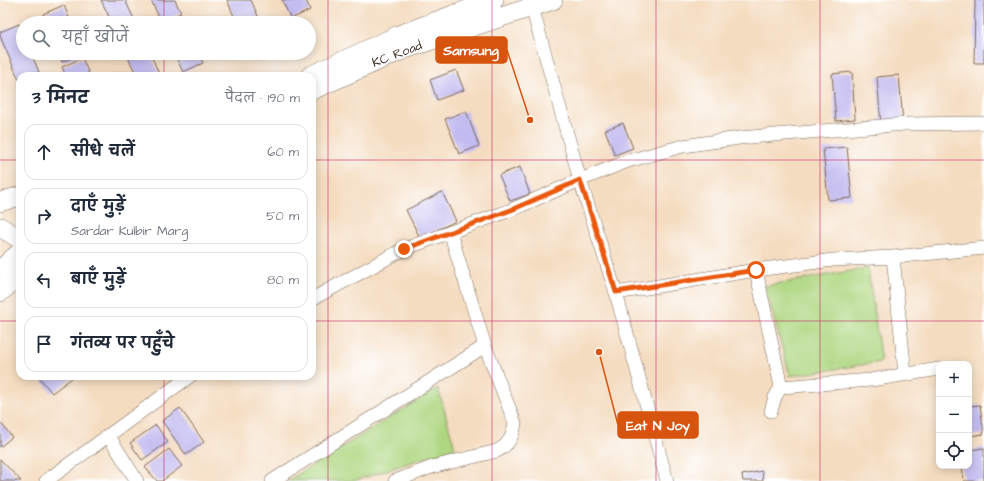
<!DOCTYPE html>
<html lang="hi">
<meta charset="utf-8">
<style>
:root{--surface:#fff;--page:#f2f2f3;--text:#1f2937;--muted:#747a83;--line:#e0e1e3}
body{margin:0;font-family:"Architects Daughter","Playpen Sans Deva",sans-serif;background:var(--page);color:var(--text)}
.controls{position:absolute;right:12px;bottom:12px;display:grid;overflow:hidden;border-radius:8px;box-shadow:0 2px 10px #0003}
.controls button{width:36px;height:36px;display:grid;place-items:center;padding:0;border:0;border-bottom:1px solid var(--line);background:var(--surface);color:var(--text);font:20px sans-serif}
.stop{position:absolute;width:12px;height:12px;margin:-9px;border:3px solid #ea580c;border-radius:50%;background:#fff}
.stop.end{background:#ea580c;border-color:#fff;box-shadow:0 1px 4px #0008}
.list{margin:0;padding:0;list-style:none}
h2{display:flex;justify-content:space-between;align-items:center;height:52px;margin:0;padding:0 16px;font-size:17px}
h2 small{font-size:13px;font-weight:400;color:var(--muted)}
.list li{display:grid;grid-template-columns:26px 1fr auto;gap:12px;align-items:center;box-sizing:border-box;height:56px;margin:0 8px 8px;padding:0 8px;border:1px solid var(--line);border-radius:12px}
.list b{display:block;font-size:15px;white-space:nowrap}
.list p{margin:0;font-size:13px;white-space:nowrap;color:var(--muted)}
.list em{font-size:13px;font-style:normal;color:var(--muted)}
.icon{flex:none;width:22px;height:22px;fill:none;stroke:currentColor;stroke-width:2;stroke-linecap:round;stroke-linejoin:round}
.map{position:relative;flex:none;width:984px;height:481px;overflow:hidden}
.search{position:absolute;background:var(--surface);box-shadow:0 2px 10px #0003;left:16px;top:16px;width:300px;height:44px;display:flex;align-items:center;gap:10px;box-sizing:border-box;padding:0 14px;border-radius:22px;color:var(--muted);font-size:15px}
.panel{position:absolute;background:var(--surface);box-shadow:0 2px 10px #0003;left:16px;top:72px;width:300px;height:308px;border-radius:12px}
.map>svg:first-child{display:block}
.green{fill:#afd782;stroke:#758050}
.building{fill:#c3bcf0}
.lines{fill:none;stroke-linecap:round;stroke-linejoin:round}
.street-casing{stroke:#7c6857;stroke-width:14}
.secondary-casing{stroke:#7c6857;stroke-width:20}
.street{stroke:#fff;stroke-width:13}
.secondary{stroke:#fff;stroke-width:19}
.route{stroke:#ea580c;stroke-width:5}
.grid{fill:none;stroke:#c2185b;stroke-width:1;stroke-opacity:0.55}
.labels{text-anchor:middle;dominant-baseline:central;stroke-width:3;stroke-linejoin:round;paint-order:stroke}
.street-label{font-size:13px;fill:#3b2a1e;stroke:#fff}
.leader{fill:none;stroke:#d7540e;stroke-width:1.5}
.callout-dot{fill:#d7540e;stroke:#fff;stroke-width:1.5}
.callout{fill:#d7540e;stroke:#d7540e;stroke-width:1.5}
.callout-label{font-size:14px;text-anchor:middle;font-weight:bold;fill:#fff}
</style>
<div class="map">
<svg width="984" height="481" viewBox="0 0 984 481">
<rect width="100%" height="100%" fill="#fff"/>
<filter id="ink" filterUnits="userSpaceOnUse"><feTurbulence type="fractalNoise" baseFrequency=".025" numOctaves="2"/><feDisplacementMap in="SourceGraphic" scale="8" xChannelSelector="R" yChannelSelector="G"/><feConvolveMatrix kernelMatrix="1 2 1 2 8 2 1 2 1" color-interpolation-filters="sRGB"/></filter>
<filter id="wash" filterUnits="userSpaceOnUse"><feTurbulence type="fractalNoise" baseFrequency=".012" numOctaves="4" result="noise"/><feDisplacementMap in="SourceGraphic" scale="16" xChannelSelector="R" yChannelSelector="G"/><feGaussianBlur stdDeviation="0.9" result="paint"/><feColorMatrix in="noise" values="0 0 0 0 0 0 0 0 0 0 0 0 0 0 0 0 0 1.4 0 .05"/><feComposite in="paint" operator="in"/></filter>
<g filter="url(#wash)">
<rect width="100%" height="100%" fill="#f4dcc0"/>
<!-- green -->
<path class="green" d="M868,268L881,362L790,376L765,286Z
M438,388L455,448L354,481H287Z"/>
<g id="blocks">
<!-- building -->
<path class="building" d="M101,0H125L136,23H112Z
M151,0H175L181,13L161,22Z
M227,0H251L261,23H237Z
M282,0H306L310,10L291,19Z
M975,0H984V63H974Z
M64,5L71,23H47L43,14Z
M181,16L184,23H166Z
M19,24L23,34V53H31L39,72L28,76H20V79L19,80L0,36V32Z
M59,53H84L62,62Z
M126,53H150L160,76H137Z
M174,53H198L203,63L183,72Z
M82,58L90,76H66L62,67Z
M456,70L464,90L437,100L430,80Z
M852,72L855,119L836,121L832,74Z
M899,75L903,123L881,125L877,77Z
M466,111L479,146L459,154L445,119Z
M623,123L633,148L615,155L605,130Z
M847,147L852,198L828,200L823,149Z
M520,167L530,194L510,201L499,175Z
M442,192L456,221L420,238L406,210Z
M38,376H70L72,378L52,393Z
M980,405L984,434L969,436V406Z
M180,408L204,442L186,455L162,421Z
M0,422L12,437L0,447Z
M156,425L168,442L142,460L130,443Z
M984,448V481H964L962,466H969V450Z
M169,449L182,466L162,481H157L145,467Z
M0,459L21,481H0Z
M762,471L763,481H743L742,475Z"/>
</g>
</g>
<g filter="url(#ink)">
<use href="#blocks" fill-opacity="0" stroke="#7c6857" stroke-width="1"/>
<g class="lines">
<defs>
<path id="street" d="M530,0L580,180L616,293L667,481
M893,257L905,374
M756,270L781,387L775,397L771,411
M616,293L756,270L833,260L893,257L984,248
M312,299L404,249L511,210L580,180L628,161L683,146L739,138L905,124L984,123
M781,387L871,380L939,369
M108,435L137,481
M46,481L190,376
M272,481L485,346
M395,481L432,467L497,451C509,445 513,436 515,423L485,346L450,232"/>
<path id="secondary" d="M310,76L399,35L494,0
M312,90L402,50L553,0
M0,202L20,196
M0,227L20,239
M0,270L20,252
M0,292L20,276"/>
</defs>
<!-- street casing -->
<use href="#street" class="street-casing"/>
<!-- secondary casing -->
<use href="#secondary" class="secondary-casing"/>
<!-- street -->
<use href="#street" class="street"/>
<!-- secondary -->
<use href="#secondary" class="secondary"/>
</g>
</g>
<g class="lines" filter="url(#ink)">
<!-- route -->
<path class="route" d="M404,249L511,210L580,180L616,292L756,270"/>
</g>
<!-- grid -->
<path class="grid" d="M164,0V23M328,0V481M492,0V481M656,0V481M820,0V481M164,53V76M0,160H20M312,160H984M0,321H20M312,321H984M164,376V481"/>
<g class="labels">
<!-- street labels -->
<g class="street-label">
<text transform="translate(397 54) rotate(-21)">KC Road</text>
</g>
</g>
<!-- callouts -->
<path class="leader" d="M530 120L507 50M599 352L618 425"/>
<g class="callout-dot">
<circle cx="530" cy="120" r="4"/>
<circle cx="599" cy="352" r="4"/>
</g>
<g class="callout">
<rect x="436" y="37" width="71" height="26" rx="4"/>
<rect x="618" y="412" width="80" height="26" rx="4"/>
</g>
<g class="callout-label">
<text x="471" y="55">Samsung</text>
<text x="658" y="430">Eat N Joy</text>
</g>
</svg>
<div class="controls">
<button>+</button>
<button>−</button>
<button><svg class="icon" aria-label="locate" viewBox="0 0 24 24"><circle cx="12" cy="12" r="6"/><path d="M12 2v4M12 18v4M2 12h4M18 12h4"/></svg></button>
</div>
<div class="stop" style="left:756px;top:270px"></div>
<div class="stop end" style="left:404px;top:249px"></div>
<div class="search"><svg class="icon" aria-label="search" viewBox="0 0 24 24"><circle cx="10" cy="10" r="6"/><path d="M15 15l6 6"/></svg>यहाँ खोजें</div>
<section class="panel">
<h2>3 मिनट<small>पैदल · 190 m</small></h2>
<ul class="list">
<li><svg class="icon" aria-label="ahead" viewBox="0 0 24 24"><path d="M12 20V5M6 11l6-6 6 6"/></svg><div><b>सीधे चलें</b></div><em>60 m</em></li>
<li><svg class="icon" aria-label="right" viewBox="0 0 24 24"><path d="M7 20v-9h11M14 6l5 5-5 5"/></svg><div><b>दाएँ मुड़ें</b><p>Sardar Kulbir Marg</p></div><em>50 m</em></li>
<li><svg class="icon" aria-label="left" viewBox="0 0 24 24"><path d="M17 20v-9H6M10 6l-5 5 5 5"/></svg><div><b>बाएँ मुड़ें</b></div><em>80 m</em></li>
<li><svg class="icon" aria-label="arrive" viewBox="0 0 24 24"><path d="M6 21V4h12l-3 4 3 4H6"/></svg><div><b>गंतव्य पर पहुँचे</b></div></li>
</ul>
</section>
</div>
